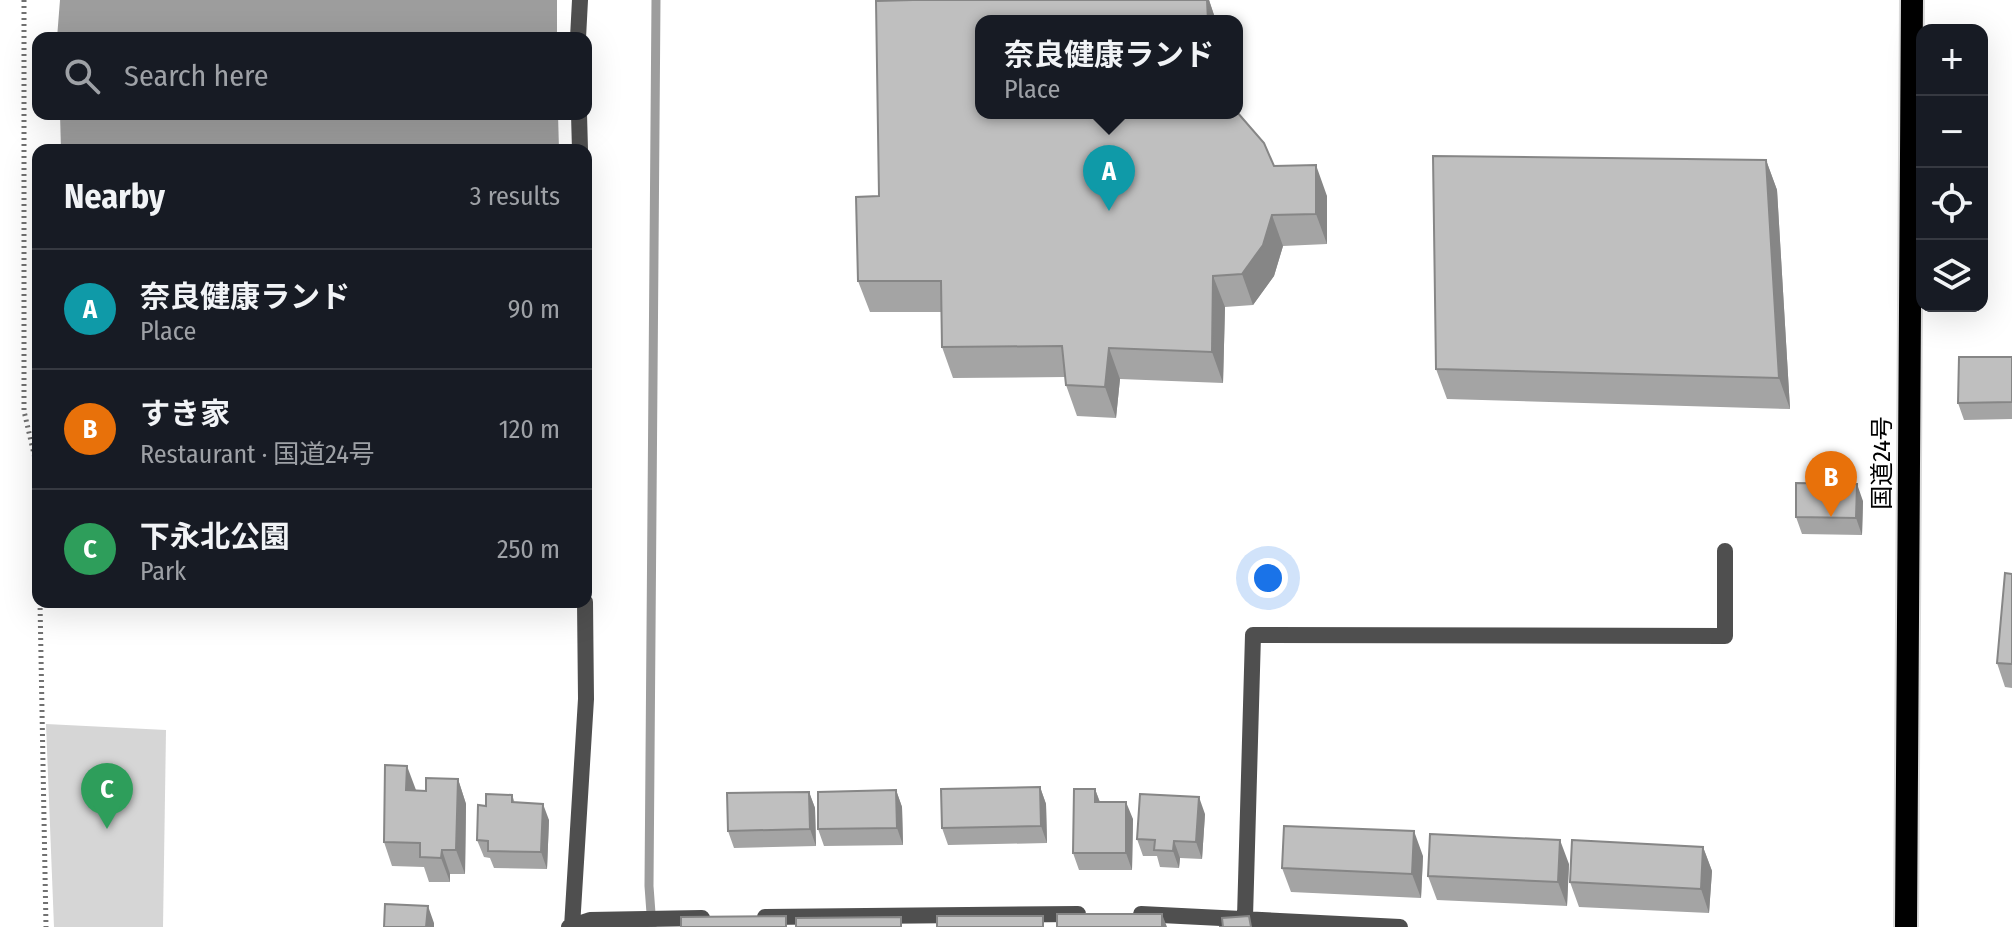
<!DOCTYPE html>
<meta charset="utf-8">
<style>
:root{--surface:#171b24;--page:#242831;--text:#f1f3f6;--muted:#9ea1a6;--line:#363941;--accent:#858687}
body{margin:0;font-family:"Fira Sans Condensed","Noto Sans JP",sans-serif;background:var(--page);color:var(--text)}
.controls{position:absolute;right:24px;top:24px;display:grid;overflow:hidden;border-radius:16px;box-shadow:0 8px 32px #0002}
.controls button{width:72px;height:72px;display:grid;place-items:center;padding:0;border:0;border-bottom:2px solid var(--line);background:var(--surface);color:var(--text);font:40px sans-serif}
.you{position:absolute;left:1268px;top:578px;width:28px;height:28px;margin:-20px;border:6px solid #fff;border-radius:50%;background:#1a73e8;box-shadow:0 0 0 12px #1a73e833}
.badge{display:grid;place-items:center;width:52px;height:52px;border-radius:50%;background:var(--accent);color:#fff;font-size:26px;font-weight:700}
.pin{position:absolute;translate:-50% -66px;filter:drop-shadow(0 2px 4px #0008)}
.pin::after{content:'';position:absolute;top:42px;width:28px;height:24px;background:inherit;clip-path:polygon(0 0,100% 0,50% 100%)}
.popup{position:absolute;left:975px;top:15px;width:268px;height:104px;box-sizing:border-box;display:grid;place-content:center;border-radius:16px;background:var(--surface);filter:drop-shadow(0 2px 6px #0005);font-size:26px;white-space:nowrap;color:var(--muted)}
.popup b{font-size:30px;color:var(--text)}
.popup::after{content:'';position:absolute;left:50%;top:100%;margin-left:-16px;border:16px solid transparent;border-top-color:var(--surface)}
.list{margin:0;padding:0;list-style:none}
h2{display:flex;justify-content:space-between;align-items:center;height:104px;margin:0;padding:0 32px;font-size:34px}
h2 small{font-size:26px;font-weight:400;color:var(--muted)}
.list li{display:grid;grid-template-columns:52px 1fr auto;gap:24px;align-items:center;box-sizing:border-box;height:120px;padding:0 32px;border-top:2px solid var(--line)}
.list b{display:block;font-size:30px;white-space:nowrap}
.list p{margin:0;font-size:26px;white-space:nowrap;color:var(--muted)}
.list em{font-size:26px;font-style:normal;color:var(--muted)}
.icon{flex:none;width:44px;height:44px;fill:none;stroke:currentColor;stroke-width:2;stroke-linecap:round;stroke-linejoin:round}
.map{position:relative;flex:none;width:2012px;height:927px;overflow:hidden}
.search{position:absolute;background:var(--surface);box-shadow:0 8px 32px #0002;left:32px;top:32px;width:560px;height:88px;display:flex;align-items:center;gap:20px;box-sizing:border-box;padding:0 28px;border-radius:16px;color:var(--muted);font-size:30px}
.panel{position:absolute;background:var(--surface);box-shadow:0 8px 32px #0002;left:32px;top:144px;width:560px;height:464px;border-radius:16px}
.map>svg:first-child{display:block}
.green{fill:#d6d6d6}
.water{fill:#9d9d9d}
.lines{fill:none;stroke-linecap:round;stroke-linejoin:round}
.stream{stroke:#9d9d9d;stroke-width:9}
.trunk-casing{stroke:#dbdbdb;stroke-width:26}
.path{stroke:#717171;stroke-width:5;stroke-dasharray:2 4;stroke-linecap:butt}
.minor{stroke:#4f4f4f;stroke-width:16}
.trunk{stroke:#000;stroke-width:22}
.wall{fill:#a4a4a4}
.shaded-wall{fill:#868686}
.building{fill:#bfbfbf;stroke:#868686;stroke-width:2}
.labels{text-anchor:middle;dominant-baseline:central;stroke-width:7;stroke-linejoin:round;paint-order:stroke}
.street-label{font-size:24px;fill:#000;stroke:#fff}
</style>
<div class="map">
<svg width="2012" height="927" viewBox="0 0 2012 927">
<rect width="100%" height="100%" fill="#fff"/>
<!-- green -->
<path class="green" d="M46,724L166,730L163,927H54Z"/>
<!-- water -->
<path class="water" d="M60,0H557V38H57Z
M60,114H558L559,150H61Z"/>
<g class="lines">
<!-- stream -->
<path class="stream" d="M652,927L649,886L656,0"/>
<defs>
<path id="trunk" d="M1906,927L1912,0"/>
</defs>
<!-- trunk casing -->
<use href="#trunk" class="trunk-casing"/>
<!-- path -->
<path class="path" d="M24,0V411L37,467L38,496
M40,602L46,927"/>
<!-- minor -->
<path class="minor" d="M578,38L580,0
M579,114L580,150
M1141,914L1400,927
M765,917L1078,914
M1245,917L1253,635L1725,636V551
M569,927L590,920L702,918
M572,927L586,699L585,602"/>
<!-- trunk -->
<use href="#trunk" class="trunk"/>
</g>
<!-- wall -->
<path class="wall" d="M913,0H1209L1216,21H981L1274,166L1327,196V244L1283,246L1274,276L1253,305L1225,307L1223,383L1120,379L1116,418L1077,416L1066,385L1065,377L953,378L942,347V312H870L858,281L879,196Z
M1766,160L1777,190L1790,409L1447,399L1436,369Z
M2012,357V419L1964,420L1958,403Z
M1863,501L1862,535L1802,534L1796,517Z
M2012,574V688L2005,687L1997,663Z
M458,779L466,804L465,874H450V882H429L424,867L392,866L384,842L416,791H426Z
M1040,787L1046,804L1047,843L948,845L942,828Z
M1095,789L1100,802L1133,819L1132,870H1079L1073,853Z
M896,790L902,807L903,845L824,846L818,829Z
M809,792L815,808L816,846L734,848L728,831Z
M512,795L515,803L549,820L547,869L494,868L490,858L484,857L477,840L486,806Z
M1205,814L1202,859L1180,858L1179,868L1160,867L1157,856H1143L1137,839Z
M1703,847L1712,871L1709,913L1579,907L1570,882Z
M1423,856L1421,898L1291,892L1282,868Z
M1569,864L1567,906L1437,900L1428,876Z"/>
<!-- shaded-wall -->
<path class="shaded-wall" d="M1207,0H1209L1216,21H1208Z
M1766,160L1777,190L1790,409L1779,378Z
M1316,165L1327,196V244L1316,214Z
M1272,215L1283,246L1274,276L1253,305L1242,274Z
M1213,276L1225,307L1223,383L1212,352Z
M1109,348L1120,379L1116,418L1105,387Z
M1857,484L1863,501L1862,535L1856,518Z
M407,766L416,790H406Z
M458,779L466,804L465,874L456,850Z
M1040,787L1046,804L1047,843L1041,826Z
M1095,789L1101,806L1095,802Z
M896,790L902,807L903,845L897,828Z
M809,792L815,808L816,846L810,829Z
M1199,797L1205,814L1202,859L1196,842Z
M1126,802L1133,819L1132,870L1126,853Z
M543,804L549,820L547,869L541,852Z
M1414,831L1423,856L1421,898L1412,874Z
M1560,840L1569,864L1567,906L1558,882Z
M1174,841L1180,858L1179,868L1173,851Z
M1703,847L1712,871L1709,913L1701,889Z
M442,850L450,874V882L441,858Z
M428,906L434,923V927H426Z
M1162,914L1167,927H1162Z"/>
<!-- building -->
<path class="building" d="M913,0H1207L1208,21H981V113H1237V112L1264,143L1274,166L1316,165V214L1272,215L1263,245L1242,274L1213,276L1212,352L1109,348L1105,387L1066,385L1062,346L942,347L941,281H858L856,197L879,196L876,1Z
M1433,156L1766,160L1779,378L1436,369Z
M1959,357H2012V402L1958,403Z
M1796,483L1857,484L1856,518L1796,517Z
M2005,573L2012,574V664L1997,663Z
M385,765L407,766L406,790L426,791V778L458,779L456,850H442L441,858L420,857V843L384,842Z
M1040,787L1041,826L942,828L941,789Z
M1074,789H1095V802H1126V853H1073Z
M896,790L897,828L818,829V792Z
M809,792L810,829L728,831L727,793Z
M486,794L512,795V802L543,804L541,852L488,851V841L477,840L478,805L486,806Z
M1140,794L1199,797L1196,842L1174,841L1173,851L1154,850L1155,840L1137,839Z
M1284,826L1414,831L1412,874L1282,868Z
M1430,834L1560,840L1558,882L1428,876Z
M1572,840L1703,847L1701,889L1570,882Z
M385,904L428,906L426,927H384Z
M1057,914H1162V927H1057Z
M786,916V927H681V917Z
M937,916H1043V927H937Z
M1249,916L1251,927H1219H1223L1222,918Z
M901,917V927H796V918Z"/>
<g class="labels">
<!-- street labels -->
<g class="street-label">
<text transform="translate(1882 463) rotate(-90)">国道24号</text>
</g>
</g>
</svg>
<div class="controls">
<button>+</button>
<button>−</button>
<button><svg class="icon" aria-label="locate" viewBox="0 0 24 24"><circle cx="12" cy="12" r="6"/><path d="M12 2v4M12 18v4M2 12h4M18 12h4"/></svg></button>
<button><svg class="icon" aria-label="layers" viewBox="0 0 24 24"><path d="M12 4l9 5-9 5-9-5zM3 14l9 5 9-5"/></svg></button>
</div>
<div class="you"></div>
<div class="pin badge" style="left:1109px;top:211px;background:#0f9aa8">A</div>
<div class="popup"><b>奈良健康ランド</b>Place</div>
<div class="pin badge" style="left:1831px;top:517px;background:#e8710a">B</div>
<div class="pin badge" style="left:107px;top:829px;background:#2e9e5b">C</div>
<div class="search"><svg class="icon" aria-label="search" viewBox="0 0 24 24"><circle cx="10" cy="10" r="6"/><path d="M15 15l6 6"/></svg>Search here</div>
<section class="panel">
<h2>Nearby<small>3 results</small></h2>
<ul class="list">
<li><span class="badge" style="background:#0f9aa8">A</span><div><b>奈良健康ランド</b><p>Place</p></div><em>90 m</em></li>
<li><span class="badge" style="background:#e8710a">B</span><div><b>すき家</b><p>Restaurant · 国道24号</p></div><em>120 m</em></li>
<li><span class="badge" style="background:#2e9e5b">C</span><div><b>下永北公園</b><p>Park</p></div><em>250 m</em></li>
</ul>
</section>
</div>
